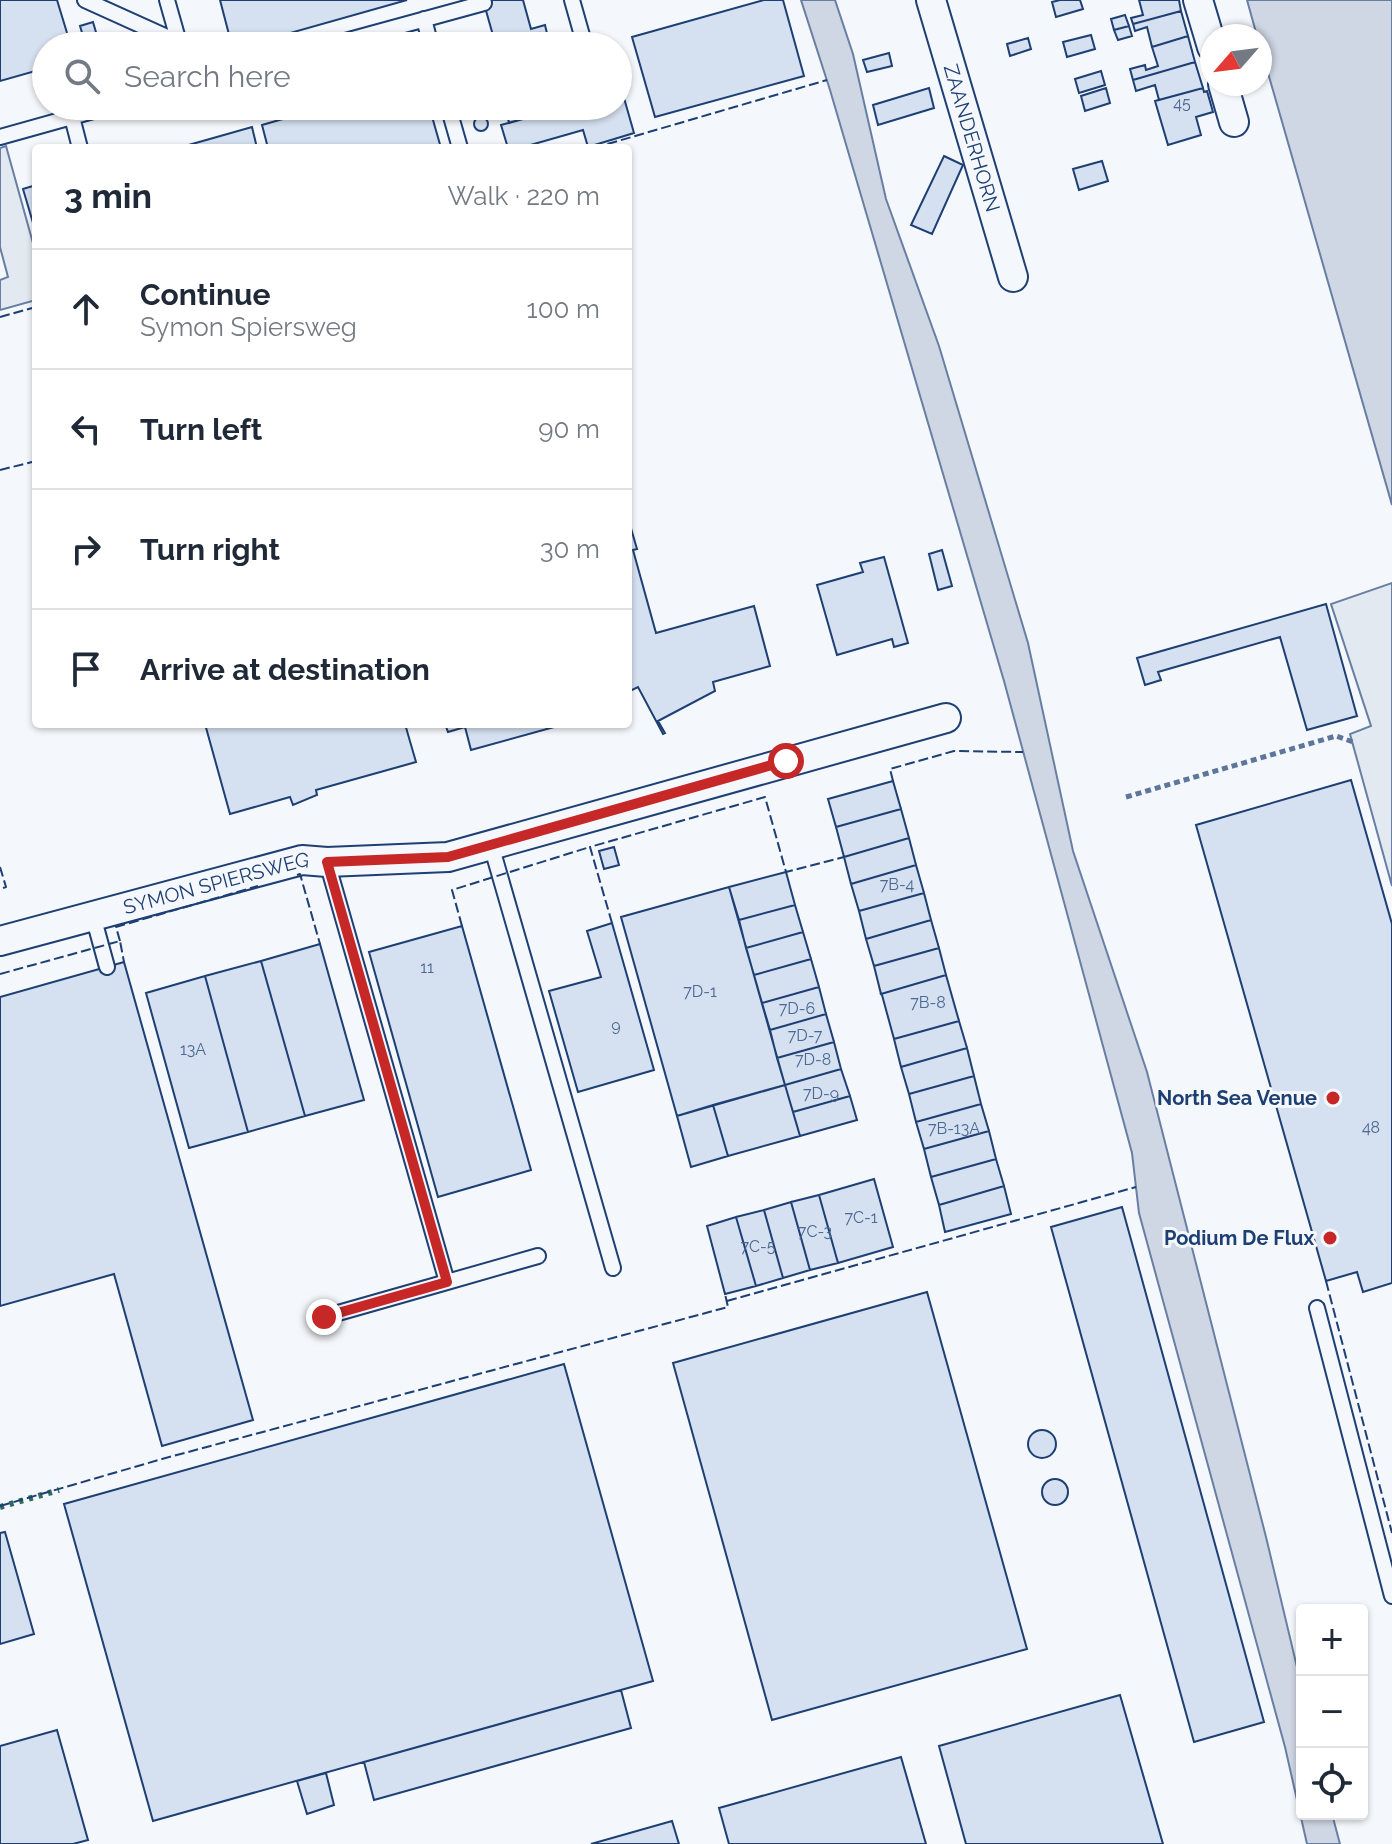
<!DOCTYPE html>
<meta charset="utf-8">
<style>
:root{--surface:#fff;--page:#f2f2f3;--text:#1f2937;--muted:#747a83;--line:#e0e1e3}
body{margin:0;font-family:Raleway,sans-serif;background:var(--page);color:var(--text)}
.controls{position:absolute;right:24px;bottom:24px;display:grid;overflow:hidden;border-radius:8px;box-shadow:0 2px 6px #0004}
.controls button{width:72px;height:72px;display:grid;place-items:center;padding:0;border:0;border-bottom:2px solid var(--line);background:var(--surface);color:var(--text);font:40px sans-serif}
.compass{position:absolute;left:1200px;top:24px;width:72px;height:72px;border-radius:50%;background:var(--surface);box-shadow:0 2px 6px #0004;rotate:242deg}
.stop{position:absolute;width:24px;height:24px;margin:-18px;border:6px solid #c62828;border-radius:50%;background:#fff}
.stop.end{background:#c62828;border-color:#fff;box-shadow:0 2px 8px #0008}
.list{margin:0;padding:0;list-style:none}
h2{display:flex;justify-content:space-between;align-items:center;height:104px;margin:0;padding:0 32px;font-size:34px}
h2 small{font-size:26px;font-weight:400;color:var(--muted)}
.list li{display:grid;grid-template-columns:52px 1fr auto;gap:24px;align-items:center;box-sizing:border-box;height:120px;padding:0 32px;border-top:2px solid var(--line)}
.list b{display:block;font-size:30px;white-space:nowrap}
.list p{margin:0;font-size:26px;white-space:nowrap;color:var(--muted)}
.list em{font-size:26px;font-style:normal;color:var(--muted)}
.icon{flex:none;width:44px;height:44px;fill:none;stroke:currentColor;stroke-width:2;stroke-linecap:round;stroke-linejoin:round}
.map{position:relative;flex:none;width:1392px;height:1844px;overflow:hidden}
.search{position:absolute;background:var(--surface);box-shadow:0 2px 6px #0004;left:32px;top:32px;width:600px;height:88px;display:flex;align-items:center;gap:20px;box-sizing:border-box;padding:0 28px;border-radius:44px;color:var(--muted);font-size:30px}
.panel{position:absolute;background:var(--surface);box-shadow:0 2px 6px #0004;left:32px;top:144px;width:600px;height:584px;border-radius:8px}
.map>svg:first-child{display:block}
.green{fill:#e3e9f0;stroke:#687fa3;stroke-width:2}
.water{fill:#cfd7e4;stroke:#687fa3;stroke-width:2}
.building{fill:#d5e0f0;stroke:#1d3f73;stroke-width:2}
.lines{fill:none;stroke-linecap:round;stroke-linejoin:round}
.lane-casing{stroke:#1d3f73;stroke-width:18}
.street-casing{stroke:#1d3f73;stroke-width:32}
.path{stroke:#5e769c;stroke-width:5;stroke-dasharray:6 4;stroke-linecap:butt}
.lane{stroke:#f4f7fb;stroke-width:14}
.street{stroke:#f4f7fb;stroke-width:28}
.hedge{stroke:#2c6c60;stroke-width:6;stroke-dasharray:4 6;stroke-linecap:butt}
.fence{stroke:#1d3f73;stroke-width:2;stroke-dasharray:10 4;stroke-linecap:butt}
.route{stroke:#c62828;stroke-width:10}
.poi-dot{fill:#c62828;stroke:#f4f7fb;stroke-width:3}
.labels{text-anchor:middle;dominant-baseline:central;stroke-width:6;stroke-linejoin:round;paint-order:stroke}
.number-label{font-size:16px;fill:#4b6792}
.street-label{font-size:20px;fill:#1d3f73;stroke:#f4f7fb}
.poi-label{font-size:20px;font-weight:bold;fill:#1d3f73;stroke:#f4f7fb;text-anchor:end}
</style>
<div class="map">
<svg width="1392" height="1844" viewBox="0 0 1392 1844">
<rect width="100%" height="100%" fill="#f4f7fb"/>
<!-- green -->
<path class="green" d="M6,146L36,254V300L0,310V280L8,277L0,247V148Z
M1392,583V886L1350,734L1371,726L1331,604Z"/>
<!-- water -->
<path class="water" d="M801,0H835L853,54L886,199L939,346L1028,643L1073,851L1147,1072L1266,1537L1302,1688V1814H1332L1340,1844H1307L1285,1747L1139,1213L1132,1153L1004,681L830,90Z
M1247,0H1392V505L1260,45V36H1257Z"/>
<!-- building -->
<path class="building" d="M0,0H57L71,46H46V68L0,81Z
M220,0H407L244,46H232Z
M483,0H523L531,29L545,25L550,46H544L540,33L500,43L501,46H496Z
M483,0H523L531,29L545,25L550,46H496Z
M764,0H783L804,76L655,117L632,37Z
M1060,0H1080L1083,9L1056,17L1052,2Z
M1139,0H1179L1181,11L1133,24L1131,18L1143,15Z
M1181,11L1188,36L1152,47L1147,27L1135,31L1133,24Z
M1125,15L1129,26L1114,30L1111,19Z
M93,22L100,46H86L80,26Z
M1129,26L1132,36L1118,40L1114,30Z
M1091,35L1095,49L1067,57L1063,42Z
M1188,36L1195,62L1133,80L1130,69L1145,65L1146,70L1158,66L1152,47Z
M1028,38L1031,49L1010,56L1007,44Z
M889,53L892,66L867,72L863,60Z
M1195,62L1203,88L1159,100L1155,85L1136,91L1133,80Z
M1101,71L1105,85L1079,93L1075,79Z
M929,88L934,108L878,125L873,105Z
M1106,88L1110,103L1085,111L1081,96Z
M1203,88L1204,92L1207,91L1213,112L1196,117L1201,135L1168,145L1155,101Z
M622,91L634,133L588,147L583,130L520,148H508L501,125L569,106H618V92Z
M328,106H429L441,148H268L262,125Z
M505,106H569L509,123Z
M505,106H569L509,123Z
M474 124a7 7 0 1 1 14 0a7 7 0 1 1-14 0Z
M252,127L257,148H178Z
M944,156L963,165L932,234L911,225Z
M1102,161L1108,181L1079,190L1073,169Z
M36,185V233L23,189Z
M628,518L637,549L633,550L656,633L754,606L770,666L713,682L715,691L658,721L665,733L663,734L638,687L628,692Z
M942,550L952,586L938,590L929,554Z
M884,557L908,643L894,647L892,639L837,655L817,585L863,572L860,563Z
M1326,604L1357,716L1307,730L1280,637L1158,672L1161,680L1145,685L1137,658Z
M205,724H405L416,762L316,790L317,795L293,805L290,797L230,814Z
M445,724H565L471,750L465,727L448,732Z
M1351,780L1392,924V1283L1363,1292L1357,1272L1326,1281L1196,825Z
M893,781L901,809L836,827L828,799Z
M901,809L909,838L844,857L836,827Z
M909,838L916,865L851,884L844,857Z
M614,847L619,865L604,869L599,851Z
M916,865L924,893L859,911L851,884Z
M786,872L795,905L739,920L729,887Z
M729,887L785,1085L677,1116L621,917Z
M924,893L931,920L866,939L859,911Z
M795,905L803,932L746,948L739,920Z
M931,920L939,948L874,966L866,939Z
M612,923L654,1070L578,1092L549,991L601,977L587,931Z
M462,926L531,1170L438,1197L369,952Z
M803,932L811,959L754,975L746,948Z
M320,944L364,1100L305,1116L261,961Z
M939,948L946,975L881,994L874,966Z
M811,959L819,987L762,1003L754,975Z
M261,961L305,1116L248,1132L205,976Z
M124,962L253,1420L162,1446L114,1274L0,1306V997Z
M946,975L959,1021L894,1039L882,995L881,994Z
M205,976L248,1132L189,1148L146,993Z
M819,987L826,1014L770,1030L762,1003Z
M826,1014L834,1042L777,1058L770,1030Z
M959,1021L967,1048L901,1067L894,1039Z
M834,1042L841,1069L785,1085L777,1058Z
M967,1048L974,1076L909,1094L901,1067Z
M841,1069L850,1096L793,1112L785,1085Z
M974,1076L981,1104L916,1122L909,1094Z
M785,1085L800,1136L728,1156L713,1105Z
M850,1096L857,1120L800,1136L793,1112Z
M981,1104L989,1131L924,1149L916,1122Z
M713,1105L728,1156L691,1167L677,1116Z
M989,1131L996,1159L931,1177L924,1149Z
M996,1159L1004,1186L939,1205L931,1177Z
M874,1179L893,1247L838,1263L819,1195Z
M1004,1186L1011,1214L945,1232L939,1205Z
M819,1195L838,1263L810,1270L791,1202Z
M791,1202L810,1270L783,1278L764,1210Z
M1122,1207L1264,1722L1194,1742L1051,1227Z
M764,1210L783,1278L756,1286L736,1217Z
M736,1217L756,1286L725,1294L707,1226Z
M927,1292L1027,1649L772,1720L673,1363Z
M564,1364L653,1681L153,1821L64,1504Z
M1028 1444a14 14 0 1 1 28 0a14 14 0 1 1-28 0Z
M1042 1492a13 13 0 1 1 26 0a13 13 0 1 1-26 0Z
M5,1532L34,1634L0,1644V1533Z
M621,1690L631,1728L374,1800L364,1762Z
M1120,1695L1163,1844H966L939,1746Z
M57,1730L88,1840L73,1844H0V1746Z
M901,1757L926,1844H729L719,1808Z
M326,1773L334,1805L307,1814L297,1781Z
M672,1821L679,1844H591Z"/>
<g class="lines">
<defs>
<path id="lane" d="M85,0L180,43
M167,0L180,46
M572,0L585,46
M424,19L431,46
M327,46L484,3
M448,106L460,148
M72,117L80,148
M0,137L111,106
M491,845L613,1268
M327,862L447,1282L538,1256
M93,916L107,967
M1317,1308L1392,1596
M324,1317L447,1282"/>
<g id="street">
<path id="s1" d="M931,0L1013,277"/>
<path d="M1198,0L1212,47"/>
<path d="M1223,84L1234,122"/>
<path id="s2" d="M0,941L302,860L327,862L448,857L946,718"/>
</g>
</defs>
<!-- lane casing -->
<use href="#lane" class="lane-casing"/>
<!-- street casing -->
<use href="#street" class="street-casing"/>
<!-- path -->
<path class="path" d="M1126,797L1336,736L1353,742"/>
<!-- lane -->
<use href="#lane" class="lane"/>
<!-- street -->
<use href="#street" class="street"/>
<!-- hedge -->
<path class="hedge" d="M0,1507L59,1490"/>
<!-- fence -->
<path class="fence" d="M594,148L827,80
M0,317L36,307
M0,470L36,461
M893,781L890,769L954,751L1023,752
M0,867L6,887L0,889
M297,875L300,874L320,944
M612,923L590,847L765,797L786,872L844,857
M462,926L452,890L590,847
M120,941L116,927L258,886
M0,974L120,941L124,962
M1326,1281L1392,1533
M727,1301L1136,1187
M0,1506L162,1459L728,1307L725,1294"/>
</g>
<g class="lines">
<!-- route -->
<path class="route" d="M324,1317L447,1282L327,862L448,857L786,761"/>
</g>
<!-- markers -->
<g class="poi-dot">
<circle cx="1333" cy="1098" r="8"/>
<circle cx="1330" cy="1238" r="8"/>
</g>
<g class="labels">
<!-- number labels -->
<g class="number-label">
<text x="1182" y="103">45</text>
<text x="897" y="884">7B-4</text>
<text x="427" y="967">11</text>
<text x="700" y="991">7D-1</text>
<text x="928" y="1002">7B-8</text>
<text x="797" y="1008">7D-6</text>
<text x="616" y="1025">9</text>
<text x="805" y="1035">7D-7</text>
<text x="193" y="1049">13A</text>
<text x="813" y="1059">7D-8</text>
<text x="821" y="1093">7D-9</text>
<text x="1371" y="1127">48</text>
<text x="954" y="1128">7B-13A</text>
<text x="861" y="1217">7C-1</text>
<text x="815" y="1231">7C-3</text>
<text x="758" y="1246">7C-5</text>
</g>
<!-- street labels -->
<g class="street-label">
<text stroke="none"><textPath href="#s1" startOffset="144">ZAANDERHORN</textPath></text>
<text stroke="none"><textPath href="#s2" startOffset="224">SYMON SPIERSWEG</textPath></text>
</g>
<!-- poi labels -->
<g class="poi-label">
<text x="1317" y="1098">North Sea Venue</text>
<text x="1314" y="1238">Podium De Flux</text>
</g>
</g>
</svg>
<div class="controls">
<button>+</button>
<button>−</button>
<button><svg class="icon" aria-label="locate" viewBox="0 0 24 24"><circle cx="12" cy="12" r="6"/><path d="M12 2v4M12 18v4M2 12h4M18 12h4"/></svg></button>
</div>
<svg class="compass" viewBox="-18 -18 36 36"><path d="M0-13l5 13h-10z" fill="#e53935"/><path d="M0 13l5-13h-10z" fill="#747a83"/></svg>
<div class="stop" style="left:786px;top:761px"></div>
<div class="stop end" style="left:324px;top:1317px"></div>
<div class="search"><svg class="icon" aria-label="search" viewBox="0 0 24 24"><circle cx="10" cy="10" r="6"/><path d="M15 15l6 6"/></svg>Search here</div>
<section class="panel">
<h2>3 min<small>Walk · 220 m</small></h2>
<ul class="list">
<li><svg class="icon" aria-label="ahead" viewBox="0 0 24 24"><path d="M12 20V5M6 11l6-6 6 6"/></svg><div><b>Continue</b><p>Symon Spiersweg</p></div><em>100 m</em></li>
<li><svg class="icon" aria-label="left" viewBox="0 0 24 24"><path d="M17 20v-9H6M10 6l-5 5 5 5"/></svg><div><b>Turn left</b></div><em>90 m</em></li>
<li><svg class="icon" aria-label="right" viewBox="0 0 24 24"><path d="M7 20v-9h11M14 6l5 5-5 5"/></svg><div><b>Turn right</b></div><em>30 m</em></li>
<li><svg class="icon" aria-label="arrive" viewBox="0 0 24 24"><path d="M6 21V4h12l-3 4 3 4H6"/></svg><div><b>Arrive at destination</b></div></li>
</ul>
</section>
</div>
